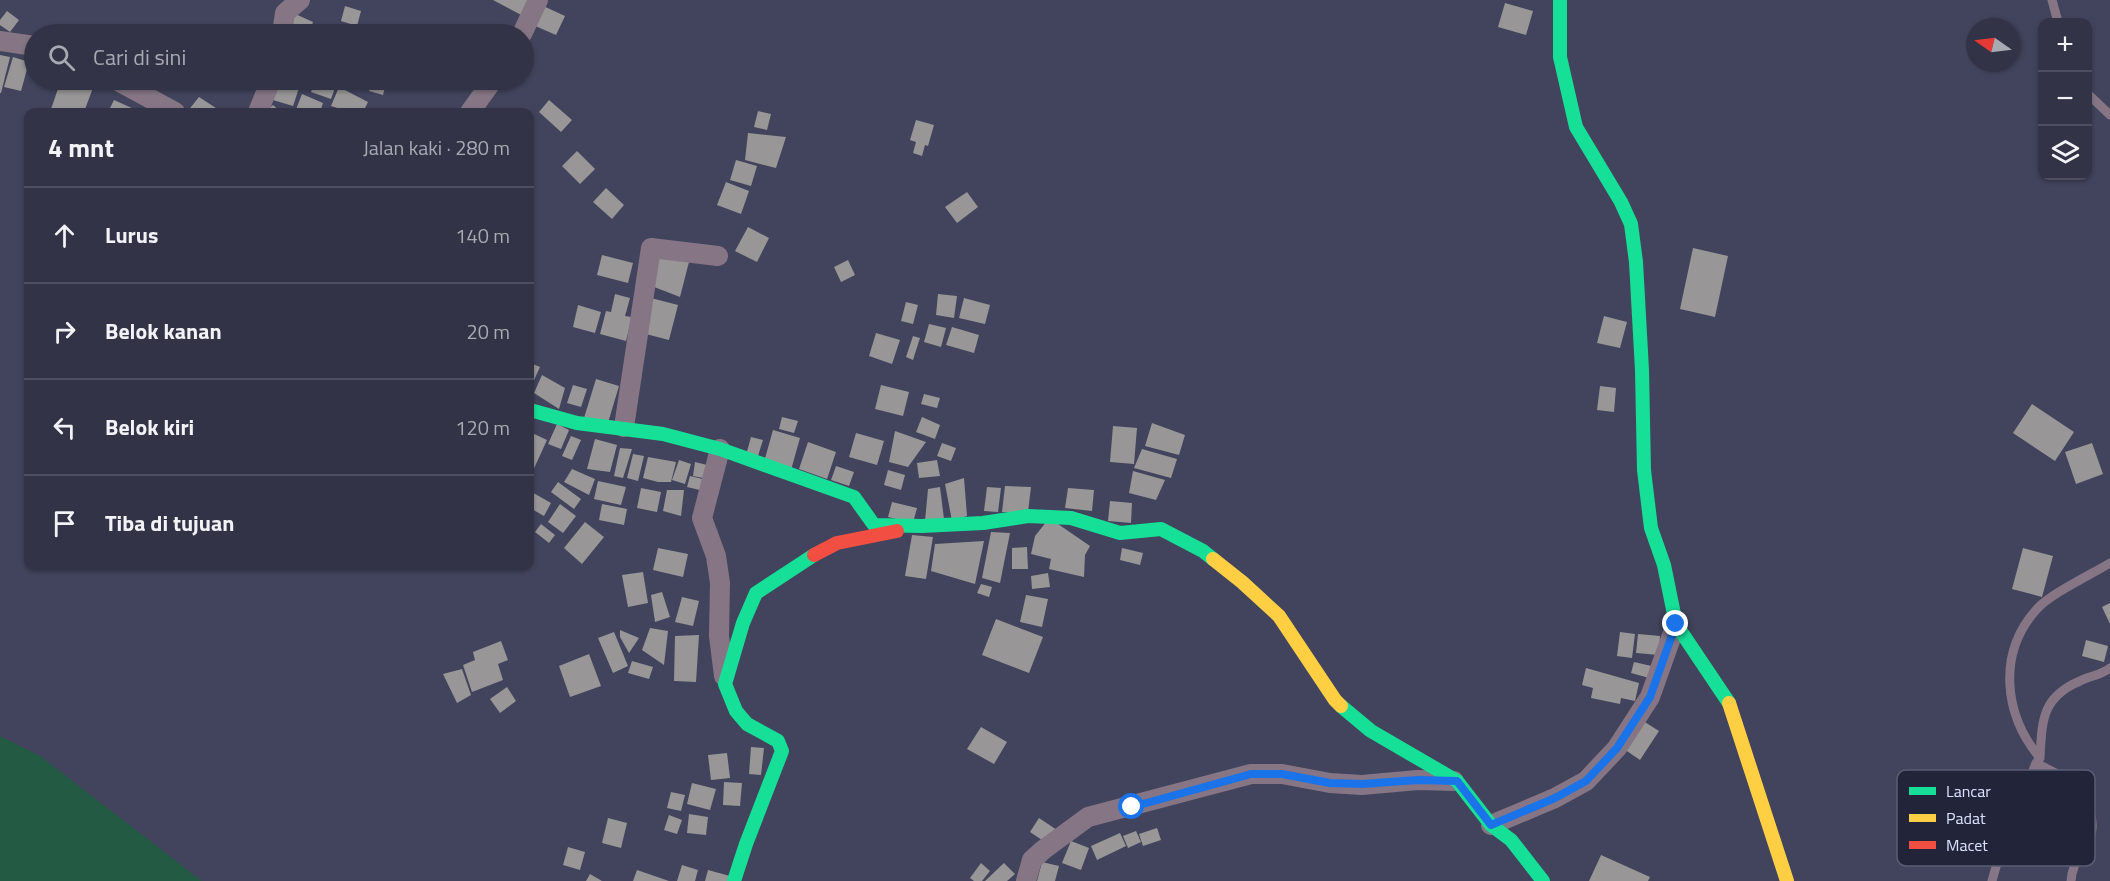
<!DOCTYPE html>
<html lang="id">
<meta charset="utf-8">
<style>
:root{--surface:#323346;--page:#3a3b4d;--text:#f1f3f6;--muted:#a8aab3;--line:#4d4e5f}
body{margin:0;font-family:"Titillium Web",sans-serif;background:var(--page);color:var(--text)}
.controls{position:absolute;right:18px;top:18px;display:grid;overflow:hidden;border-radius:12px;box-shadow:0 2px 4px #0004}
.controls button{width:54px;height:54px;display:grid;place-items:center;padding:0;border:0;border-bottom:2px solid var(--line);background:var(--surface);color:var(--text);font:30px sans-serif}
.compass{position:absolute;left:1966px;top:18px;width:54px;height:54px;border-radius:50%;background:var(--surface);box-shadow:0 2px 4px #0004;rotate:284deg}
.stop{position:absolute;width:18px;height:18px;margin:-14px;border:4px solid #1a73e8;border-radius:50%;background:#fff}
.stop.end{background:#1a73e8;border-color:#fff;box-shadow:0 2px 6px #0008}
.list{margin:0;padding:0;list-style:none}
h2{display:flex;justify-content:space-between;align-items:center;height:78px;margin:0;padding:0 24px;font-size:26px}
h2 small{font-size:20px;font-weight:400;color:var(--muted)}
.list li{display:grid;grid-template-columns:39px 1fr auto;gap:18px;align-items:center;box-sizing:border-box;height:96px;padding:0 24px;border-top:2px solid var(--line)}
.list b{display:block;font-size:22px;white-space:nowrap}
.list em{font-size:20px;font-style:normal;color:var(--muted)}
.icon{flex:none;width:33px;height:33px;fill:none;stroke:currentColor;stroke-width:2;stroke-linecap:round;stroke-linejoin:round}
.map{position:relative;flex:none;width:2110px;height:881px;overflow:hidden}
.search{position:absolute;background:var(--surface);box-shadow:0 2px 4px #0004;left:24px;top:24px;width:510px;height:66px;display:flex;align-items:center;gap:15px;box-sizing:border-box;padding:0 21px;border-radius:33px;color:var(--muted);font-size:22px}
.panel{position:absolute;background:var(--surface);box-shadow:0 2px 4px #0004;left:24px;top:108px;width:510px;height:462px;border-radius:12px}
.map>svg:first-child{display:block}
.green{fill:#225a43}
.building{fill:#989696}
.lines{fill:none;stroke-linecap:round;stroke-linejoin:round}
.lane{stroke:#867685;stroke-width:9}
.street{stroke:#867685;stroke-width:20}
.fast{stroke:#16e098;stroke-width:14}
.slow{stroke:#ffcf43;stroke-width:14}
.jam{stroke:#f24e42;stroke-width:14}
.route{stroke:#1a73e8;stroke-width:8}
.key{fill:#222439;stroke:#5a5d74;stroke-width:1.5}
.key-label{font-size:16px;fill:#dde2ff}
</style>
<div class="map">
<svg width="2110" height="881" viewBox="0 0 2110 881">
<rect width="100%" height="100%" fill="#42445d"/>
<!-- green -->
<path class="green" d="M0,736L40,756L202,881H0Z"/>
<!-- building -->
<path class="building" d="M493,0H533L525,17Z
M1505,3L1533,11L1526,35L1498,27Z
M541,5L565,16L556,35L533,25Z
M345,6L361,11L357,26L341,21Z
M7,11L19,20L10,32L0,25V20Z
M291,12L313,22L309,34H295L288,32Z
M0,55L10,57L1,93H0Z
M13,57L29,62L21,91L4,87Z
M61,80H78L94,85L84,112H50Z
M316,80H331L337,82L331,99L311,92Z
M341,80H360L358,86Z
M373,80H387L383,95L369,91Z
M279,81L299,88L293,106L273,100Z
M339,87L368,102L363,112H350L331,106Z
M302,94L323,103L320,112H295Z
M199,97L222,112H187Z
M114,100L134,109L131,112H108Z
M549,100L572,120L561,132L539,112Z
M273,105L281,112H265Z
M758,111L771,114L767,130L754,127Z
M916,120L934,125L928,146L925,145L922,156L913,153L916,142L910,140Z
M748,133L786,137L776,168L745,160Z
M577,151L595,169L580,184L562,166Z
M736,160L757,166L751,186L730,180Z
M726,182L749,191L741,214L717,205Z
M606,188L624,205L612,219L593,202Z
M967,192L978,207L957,223L945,207Z
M748,227L769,238L757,262L735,251Z
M1693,248L1728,256L1715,317L1680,309Z
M602,255L633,263L628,283L597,275Z
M655,256L689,262L680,297L649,285Z
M848,260L855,275L841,282L834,267Z
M615,294L630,298L625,316L632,317L626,341L600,334L606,311L611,312Z
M938,294L957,296L954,318L936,315Z
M651,298L678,305L669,340L642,333Z
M964,298L990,305L985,324L959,318Z
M906,302L918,305L913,324L901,321Z
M578,305L601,312L595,333L573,327Z
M1604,316L1627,322L1620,348L1597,343Z
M929,324L946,328L941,347L924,342Z
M952,327L979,335L974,353L946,345Z
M876,333L900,340L892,364L869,356Z
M913,336L920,338L913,360L906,357Z
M530,363L540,367L530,389Z
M542,375L565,388L559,409L534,393Z
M596,379L619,386L607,426L584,418Z
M573,385L587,389L581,407L567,403Z
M881,385L909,392L903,416L875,409Z
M1600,386L1616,388L1614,412L1597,410Z
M924,394L940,398L937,408L921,404Z
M2032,404L2074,432L2055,461L2013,433Z
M782,417L798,421L794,433L779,429Z
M922,417L940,425L935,439L916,432Z
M1152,423L1185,435L1179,455L1145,446Z
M557,424L569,430L561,449L548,444Z
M1113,426L1137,428L1134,464L1110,462Z
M773,430L800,438L791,470L764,462Z
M895,431L926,442L908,467L889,462Z
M530,432L547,440L531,475L530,474Z
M856,433L884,441L877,465L849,457Z
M571,436L581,440L572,460L562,456Z
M751,437L763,440L757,459L746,455Z
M595,439L617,445L610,472L587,469Z
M808,442L836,452L827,479L799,469Z
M942,443L956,448L951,461L937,456Z
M2092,443L2103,474L2076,484L2065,452Z
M620,448L632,449L623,478L614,476Z
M1142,449L1177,459L1171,478L1134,468Z
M633,454L644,456L638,481L627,478Z
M648,457L676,462L671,482H658L643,478Z
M679,460L691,464L685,484L672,480Z
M937,460L940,476L919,478L917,463Z
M695,462L711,466L708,479L693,476Z
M836,466L854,472L849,486L831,480Z
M572,469L595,479L589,495L564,482Z
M888,470L905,475L901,490L884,485Z
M1133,471L1165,480L1156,500L1129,493Z
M690,476L711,481L708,492L687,487Z
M964,478L967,516L952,521L945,484Z
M598,481L626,487L621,505L594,499Z
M558,482L581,499L574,509L551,492Z
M1005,486L1031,487L1028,512H1002Z
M940,487L944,519L925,521L928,489Z
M987,487L1001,488L998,512L984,511Z
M641,488L661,492L657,512L637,508Z
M1068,488L1094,490L1092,511L1065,508Z
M667,490H684L681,516L663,511Z
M530,491L551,503L544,516L530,508Z
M1110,501L1132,503L1131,523L1108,521Z
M892,502L917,508L913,523L888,517Z
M560,504L576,516L563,533L548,522Z
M602,504L627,509L624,525L599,520Z
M1047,521L1058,524L1090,546L1085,555L1084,577L1049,569L1051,559L1031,554L1035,536Z
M585,522L604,537L582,564L564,548Z
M541,524L555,535L549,543L535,532Z
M991,532L1010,533L1000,583L982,578Z
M912,535L933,537L926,579L905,576Z
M984,541L975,584L931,571L935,544Z
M1027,547L1028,569H1012V548Z
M658,548L688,554L683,577L653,570Z
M1122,548L1143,553L1140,565L1120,560Z
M2023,548L2053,556L2042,597L2012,589Z
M643,572L648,603L628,607L622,575Z
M1048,573L1050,587L1032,589L1031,576Z
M981,584L992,587L989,597L977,593Z
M662,592L670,617L655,622L651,595Z
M1026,595L1048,599L1042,627L1020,622Z
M682,597L699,601L693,626L675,622Z
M2110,603V624L2102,607Z
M996,619L1043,637L1029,673L982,655Z
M650,628L668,631L664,665L642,650Z
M620,630L639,638L629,653L620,637Z
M614,632L628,666L613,673L598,638Z
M1620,632L1635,634L1632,658L1617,656Z
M1638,634L1660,636L1659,655L1636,653Z
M699,635L696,682L674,681L675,636Z
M2086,640L2108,646L2104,662L2082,656Z
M501,641L508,660L498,664L503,680L472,692L463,665L475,660L473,652Z
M589,654L601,686L570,697L559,666Z
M632,661L653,667L649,679L628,673Z
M1634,662L1656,667L1653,679L1631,673Z
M1586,668L1639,683L1635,701L1621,698L1620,704L1591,698L1593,688L1582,685Z
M462,669L471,695L457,703L443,674Z
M507,687L516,701L500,713L490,699Z
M1640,719L1659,731L1640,760L1621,747Z
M981,727L1007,742L994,764L967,749Z
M751,747L764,748L761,775L749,774Z
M727,753L730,778L711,780L708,755Z
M724,782L742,783L740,806L723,805Z
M692,783L716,789L710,810L687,804Z
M671,792L685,795L681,811L667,808Z
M689,814L708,817L706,835L687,833Z
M669,815L682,820L677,834L664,830Z
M608,818L627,823L621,848L602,843Z
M1039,818L1057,830L1048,844L1030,832Z
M1157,828L1161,840L1143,846L1139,834Z
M1136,831L1141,842L1128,848L1123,836Z
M1120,833L1126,846L1097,860L1091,846Z
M1071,841L1089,848L1081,870L1062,863Z
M568,847L585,852L580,870L563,865Z
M1601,855L1650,877L1648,881H1589Z
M1042,862L1059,866L1055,881H1037Z
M981,863L990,871L982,881H974L970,878Z
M1004,863L1015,874L1007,881H985Z
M682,865L698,870L695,881H677Z
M637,870L669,881H633Z
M708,870L730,876L729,881H705Z
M590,874L602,881H586Z"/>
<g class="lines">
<!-- lane -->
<path class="lane" d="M2052,0L2058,22
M2088,94L2110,115
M2040,758C2042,720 2042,697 2080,681C2090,676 2101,675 2110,668
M2036,763C2047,769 2059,774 2069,781C2083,791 2096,817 2091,834C2085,852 2072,861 2071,881
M1992,881L1999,856L2036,763L2040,758C2004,715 1997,654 2036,610C2048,595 2092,574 2110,563"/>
<!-- street -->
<path class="street" d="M282,34L285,13L300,0
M522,34L538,0
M0,41L34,46
M116,80L175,112
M258,112L271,80
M470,112L493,80
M624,427L651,248L718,256
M720,449L702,518L716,556L720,583L719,636L724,676
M1491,825L1555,798L1586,781L1617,748L1650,697L1676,624
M1026,881L1032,860L1043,850L1088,817L1251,774H1282L1330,783L1362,785L1418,780L1454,781"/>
<!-- fast -->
<path class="fast" d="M1560,0V57L1576,127L1621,202L1631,224L1636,262L1642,370L1644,470L1651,528L1664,565L1676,624L1729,703
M530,410L577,423L663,434L720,449L854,497L874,525L922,526L983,523L1028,516L1071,518L1120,533L1161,529L1203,551L1213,559
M1341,706L1371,731L1457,781L1491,825L1511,840L1543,881
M734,881L746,844L782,751L778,741L747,724L736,711L725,684L743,623L756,593L814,555"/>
<!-- slow -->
<path class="slow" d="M1213,559L1242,582L1279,616L1335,700L1341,706
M1729,703L1787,881"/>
<!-- jam -->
<path class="jam" d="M814,555L837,543L897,531"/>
</g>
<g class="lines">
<!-- route -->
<path class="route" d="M1132,807L1251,774H1282L1330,783L1362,784L1418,780L1457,781L1491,825L1555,798L1586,781L1617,748L1650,697L1676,624"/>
</g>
<!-- legend -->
<rect x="1897" y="770" width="198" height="96" rx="9" class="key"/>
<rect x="1909" y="787" width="27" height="8" fill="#16e098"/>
<rect x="1909" y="814" width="27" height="8" fill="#ffcf43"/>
<rect x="1909" y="841" width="27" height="8" fill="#f24e42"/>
<g class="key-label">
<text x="1946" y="797">Lancar</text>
<text x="1946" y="824">Padat</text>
<text x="1946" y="851">Macet</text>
</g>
</svg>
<div class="controls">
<button>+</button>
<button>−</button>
<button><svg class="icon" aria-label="layers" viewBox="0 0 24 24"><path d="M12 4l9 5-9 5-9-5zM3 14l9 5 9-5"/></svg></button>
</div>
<svg class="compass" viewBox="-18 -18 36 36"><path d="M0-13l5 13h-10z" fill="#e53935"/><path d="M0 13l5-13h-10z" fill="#a8aab3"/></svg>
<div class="stop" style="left:1132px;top:807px"></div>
<div class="stop end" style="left:1676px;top:624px"></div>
<div class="search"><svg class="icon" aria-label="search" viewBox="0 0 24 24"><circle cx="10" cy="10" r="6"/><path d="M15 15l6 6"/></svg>Cari di sini</div>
<section class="panel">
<h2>4 mnt<small>Jalan kaki · 280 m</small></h2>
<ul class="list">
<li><svg class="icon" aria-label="ahead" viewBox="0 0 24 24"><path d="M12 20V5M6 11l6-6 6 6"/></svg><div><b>Lurus</b></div><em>140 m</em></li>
<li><svg class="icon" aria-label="right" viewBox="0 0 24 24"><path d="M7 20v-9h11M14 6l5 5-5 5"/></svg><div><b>Belok kanan</b></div><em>20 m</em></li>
<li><svg class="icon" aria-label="left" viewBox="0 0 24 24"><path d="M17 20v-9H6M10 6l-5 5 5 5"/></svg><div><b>Belok kiri</b></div><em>120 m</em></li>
<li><svg class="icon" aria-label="arrive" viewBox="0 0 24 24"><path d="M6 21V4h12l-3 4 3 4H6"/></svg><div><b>Tiba di tujuan</b></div></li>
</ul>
</section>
</div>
